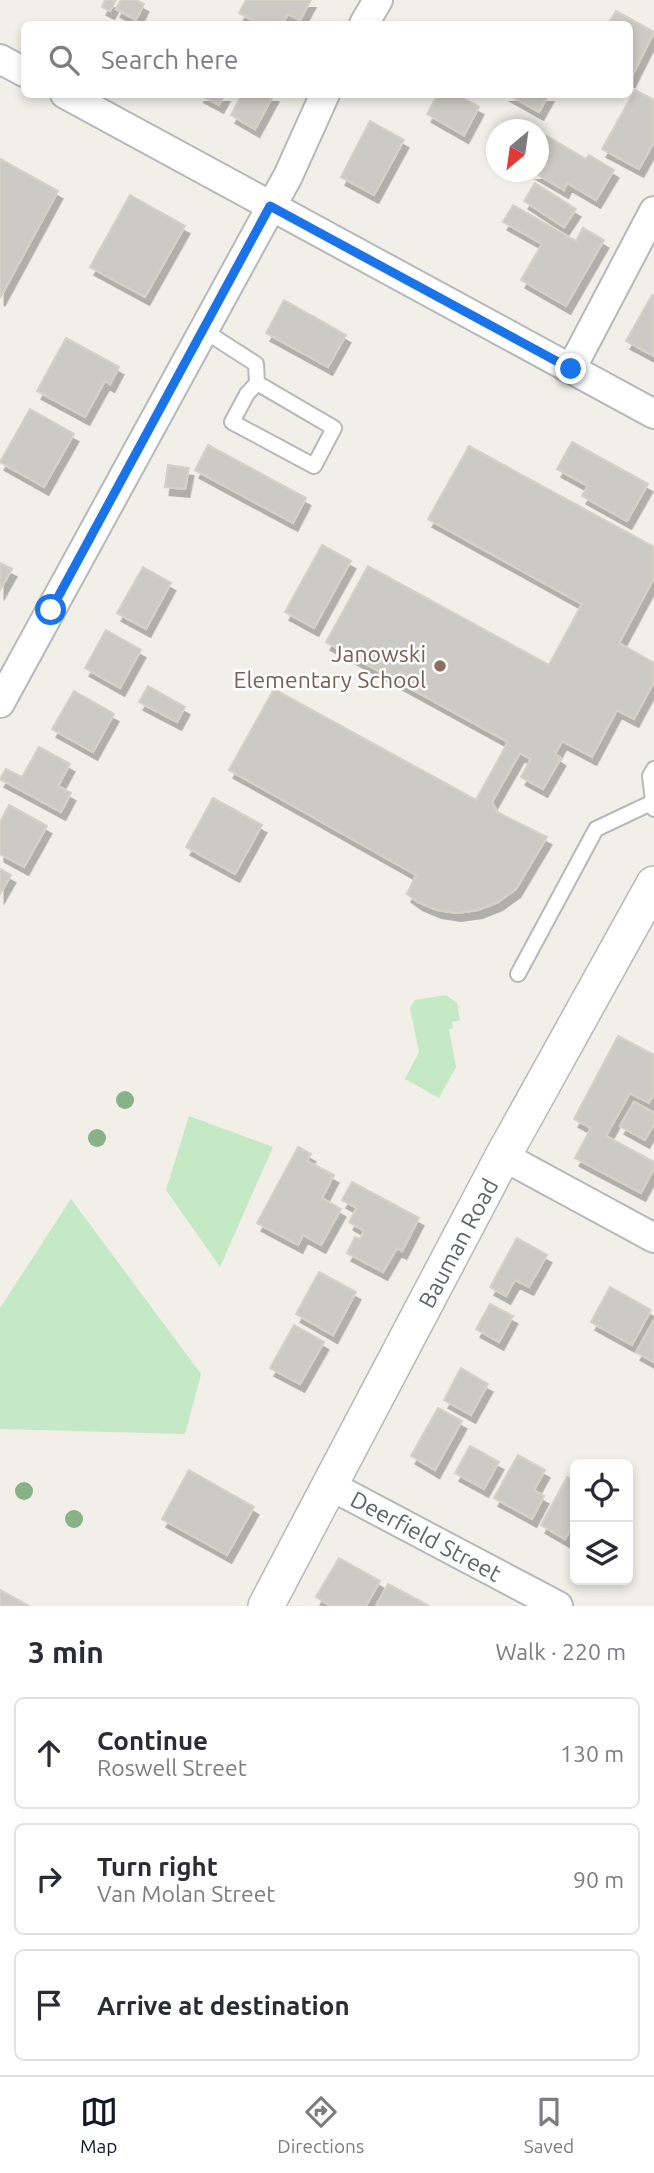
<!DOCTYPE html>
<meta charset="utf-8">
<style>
:root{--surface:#fff;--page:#f7f7f7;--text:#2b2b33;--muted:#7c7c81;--line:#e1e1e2;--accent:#111827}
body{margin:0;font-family:Ubuntu,sans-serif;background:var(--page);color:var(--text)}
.controls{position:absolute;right:21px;bottom:21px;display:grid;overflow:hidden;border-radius:10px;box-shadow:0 4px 10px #0003}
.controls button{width:63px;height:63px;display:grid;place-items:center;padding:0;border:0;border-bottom:2px solid var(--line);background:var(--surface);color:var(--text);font:35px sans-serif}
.compass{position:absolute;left:486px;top:119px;width:63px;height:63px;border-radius:50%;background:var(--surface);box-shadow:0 4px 10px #0003;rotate:209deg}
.stop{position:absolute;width:21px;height:21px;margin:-16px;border:5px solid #1a73e8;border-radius:50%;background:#fff}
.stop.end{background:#1a73e8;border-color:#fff;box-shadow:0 2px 7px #0008}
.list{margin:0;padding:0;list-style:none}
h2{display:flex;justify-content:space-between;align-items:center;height:91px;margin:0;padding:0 28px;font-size:30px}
h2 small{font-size:23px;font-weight:400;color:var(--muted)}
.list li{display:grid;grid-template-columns:46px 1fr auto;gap:21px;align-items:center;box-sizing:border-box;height:112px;margin:0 14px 14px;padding:0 14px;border:2px solid var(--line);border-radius:10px}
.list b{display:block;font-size:26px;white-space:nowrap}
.list p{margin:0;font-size:23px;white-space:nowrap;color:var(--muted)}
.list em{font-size:23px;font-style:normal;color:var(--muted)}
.icon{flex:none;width:38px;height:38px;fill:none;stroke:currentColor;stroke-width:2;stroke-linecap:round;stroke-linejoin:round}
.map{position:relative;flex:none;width:654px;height:1606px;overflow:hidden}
.search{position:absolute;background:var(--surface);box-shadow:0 4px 10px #0003;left:21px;right:21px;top:21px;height:77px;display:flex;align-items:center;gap:18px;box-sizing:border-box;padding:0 24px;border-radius:10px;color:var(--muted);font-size:26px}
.sheet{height:469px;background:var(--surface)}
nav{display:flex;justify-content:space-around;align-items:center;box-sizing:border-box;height:98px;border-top:2px solid var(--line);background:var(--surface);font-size:19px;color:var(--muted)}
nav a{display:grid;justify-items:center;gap:4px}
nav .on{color:var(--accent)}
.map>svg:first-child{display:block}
.green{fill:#c5e8c5}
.building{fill:#cccac5;stroke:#d6d1c6;stroke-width:2;filter:url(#shadow)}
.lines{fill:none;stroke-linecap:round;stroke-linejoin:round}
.service-casing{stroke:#b5b8bc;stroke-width:18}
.minor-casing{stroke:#b5b8bc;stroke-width:32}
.tertiary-casing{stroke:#b5b8bc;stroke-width:38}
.service{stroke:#fff;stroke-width:14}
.minor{stroke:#fff;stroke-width:28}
.tertiary{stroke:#fff;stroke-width:35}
.tree{fill:#89b387}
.route{stroke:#1a73e8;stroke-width:9}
.education-dot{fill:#8d6e63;stroke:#fff;stroke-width:2.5}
.labels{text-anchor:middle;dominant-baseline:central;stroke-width:5;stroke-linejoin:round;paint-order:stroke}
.education-label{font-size:23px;fill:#785e54;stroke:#fff;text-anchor:end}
.street-label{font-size:23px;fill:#5f6368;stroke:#fff}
</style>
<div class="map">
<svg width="654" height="1606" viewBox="0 0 654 1606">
<defs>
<filter id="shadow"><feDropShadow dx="4.5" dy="8" stdDeviation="0" flood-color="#0004"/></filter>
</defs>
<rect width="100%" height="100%" fill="#f1efe8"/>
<!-- green -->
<path class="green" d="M446,995L457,1003L460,1020L452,1022L453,1028L449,1029L456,1067L439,1098L405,1079L419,1052L410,1008L415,1000Z
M189,1116L273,1147L220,1267L166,1190Z
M71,1199L201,1374L185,1434L0,1429V1308Z"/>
<!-- building -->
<path class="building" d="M105,0H116L110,11L102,7Z
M121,0H136L144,4L136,20L116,9Z
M246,0H311L300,20L288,14L282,24H260L239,13Z
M616,11L654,32L630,80V24H608Z
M635,90L654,100V142L639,169L602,149Z
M199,94H225L219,105Z
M242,94H274L255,129L231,115Z
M438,94H456L479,107L464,135L427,114Z
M507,94H549L539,112Z
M370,121L404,140L374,195L341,177Z
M547,136L586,159L589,155L614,170L596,200L567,183L564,190L533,172H538V150Z
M0,159L58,191L0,298Z
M535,183L576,209L564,227L524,201Z
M130,195L185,226L145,297L90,267Z
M513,205L576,241L583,228L604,240L566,306L521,280L542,244L503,222Z
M652,295L654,296V356L626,341Z
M284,300L346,335L328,367L266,333Z
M66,338L119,367L110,384L105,381L85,417L37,391Z
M30,409L74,434L44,487L0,462Z
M572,442L648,484L627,521L582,496L588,486L557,469Z
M208,445L306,498L293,523L195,470Z
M469,446L654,547V578L619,643L654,663V682L634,719L617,710L592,757L562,741L555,754L561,758L543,789L521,777L531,759L520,753L492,802L497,812L547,837L516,889L498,902L478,910L457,913L437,910L418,902L407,894L416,875L229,770L274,689L476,800L508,742L326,642L368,566L549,665L582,604L428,519Z
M168,465L189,468L185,489L165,487Z
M322,545L351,561L314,628L285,612Z
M0,563L12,569L0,590Z
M143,567L171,583L146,629L117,613Z
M106,630L141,650L120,688L85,668Z
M148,686L185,707L177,722L139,702Z
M74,691L114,714L93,752L52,729Z
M39,747L70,764L58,786L71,793L61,812L0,779L6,769L22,777Z
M213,798L262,825L235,874L186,847Z
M9,805L47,826L24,867L0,854V822Z
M0,869L11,875L0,894Z
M618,1036L654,1055V1093L649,1103L630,1093L606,1136L654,1162V1168L641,1193L575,1158L591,1128L574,1119Z
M634,1102L654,1113V1124L645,1140L620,1126Z
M298,1147L311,1154L307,1161L334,1175L322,1198L341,1209L321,1245L303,1235L298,1245L257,1223Z
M352,1182L419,1218L402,1251L397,1248L383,1272L347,1253L355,1237L360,1239L364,1231L349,1222L357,1208L342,1200Z
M517,1238L547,1255L529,1287L515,1280L506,1296L490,1287Z
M319,1272L356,1292L333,1335L296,1314Z
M610,1287L651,1310L632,1345L591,1322Z
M490,1304L513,1316L499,1342L476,1329Z
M654,1320V1362L636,1352Z
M294,1325L324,1342L300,1384L270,1368Z
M461,1368L488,1384L471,1415L444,1400Z
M438,1408L462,1421L435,1470L411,1456Z
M470,1446L499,1462L484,1489L455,1473Z
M518,1455L545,1470L534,1490L544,1496L532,1519L494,1498Z
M189,1470L254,1507L227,1555L162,1519Z
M567,1477L575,1481V1521L565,1539L541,1525Z
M339,1558L380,1581L366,1606H331L316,1597Z
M388,1584L429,1606H376Z
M0,1590L29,1606H0Z"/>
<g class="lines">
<defs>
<path id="service" d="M203,330L256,364L257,383L247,394L232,422L314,466L334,428L257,383
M654,769L650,776L654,809
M518,974L596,829L651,803"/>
<path id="minor" d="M364,24L378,0
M0,59L24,72
M65,94L654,414
M571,369L654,211
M0,703L288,176L325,94
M503,1156L654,1238
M331,1486L558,1606"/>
<path id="tertiary" d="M266,1606L503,1156L654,884"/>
</defs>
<!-- service casing -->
<use href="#service" class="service-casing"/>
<!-- minor casing -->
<use href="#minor" class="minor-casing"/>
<!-- tertiary casing -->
<use href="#tertiary" class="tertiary-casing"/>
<!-- service -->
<use href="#service" class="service"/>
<!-- minor -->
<use href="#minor" class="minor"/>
<!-- tertiary -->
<use href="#tertiary" class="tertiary"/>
</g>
<!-- trees -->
<g class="tree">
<circle cx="125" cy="1100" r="9"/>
<circle cx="97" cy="1138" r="9"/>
<circle cx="24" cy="1491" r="9"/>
<circle cx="74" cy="1519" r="9"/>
</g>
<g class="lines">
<!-- route -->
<path class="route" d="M51,610L270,206L571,369"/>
</g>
<!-- markers -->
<circle class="education-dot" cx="440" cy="666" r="7"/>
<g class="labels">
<!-- education labels -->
<g class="education-label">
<text x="426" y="653">Janowski<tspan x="426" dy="26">Elementary School</tspan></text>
</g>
<!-- street labels -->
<g class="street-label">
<text transform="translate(458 1243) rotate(-62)">Bauman Road</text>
<text transform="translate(426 1536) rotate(28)">Deerfield Street</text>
</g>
</g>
</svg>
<div class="controls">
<button><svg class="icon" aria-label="locate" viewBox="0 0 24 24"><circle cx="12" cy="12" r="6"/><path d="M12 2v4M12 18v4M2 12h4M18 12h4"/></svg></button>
<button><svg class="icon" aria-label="layers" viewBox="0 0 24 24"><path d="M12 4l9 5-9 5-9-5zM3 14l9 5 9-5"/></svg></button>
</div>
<svg class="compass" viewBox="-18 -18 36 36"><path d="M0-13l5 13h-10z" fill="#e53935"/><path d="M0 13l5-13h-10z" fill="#7c7c81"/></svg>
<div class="stop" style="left:51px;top:610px"></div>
<div class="stop end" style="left:571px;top:369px"></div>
<div class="search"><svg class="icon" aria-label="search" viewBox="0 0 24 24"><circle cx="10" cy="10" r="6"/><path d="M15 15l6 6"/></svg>Search here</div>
</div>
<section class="sheet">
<h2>3 min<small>Walk · 220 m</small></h2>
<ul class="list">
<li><svg class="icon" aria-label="ahead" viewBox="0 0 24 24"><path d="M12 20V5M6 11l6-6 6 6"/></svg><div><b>Continue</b><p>Roswell Street</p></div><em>130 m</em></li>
<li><svg class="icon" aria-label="right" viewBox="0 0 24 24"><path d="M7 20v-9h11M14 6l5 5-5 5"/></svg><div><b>Turn right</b><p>Van Molan Street</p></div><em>90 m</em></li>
<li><svg class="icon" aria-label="arrive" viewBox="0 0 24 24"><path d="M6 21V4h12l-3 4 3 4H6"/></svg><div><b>Arrive at destination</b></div></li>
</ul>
</section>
<nav>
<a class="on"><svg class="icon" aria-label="map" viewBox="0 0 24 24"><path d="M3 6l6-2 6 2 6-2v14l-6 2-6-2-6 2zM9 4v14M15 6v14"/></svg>Map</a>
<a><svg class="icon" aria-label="directions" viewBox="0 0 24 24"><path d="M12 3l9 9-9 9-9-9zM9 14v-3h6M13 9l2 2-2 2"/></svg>Directions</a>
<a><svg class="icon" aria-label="saved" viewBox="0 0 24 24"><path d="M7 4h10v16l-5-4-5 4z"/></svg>Saved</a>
</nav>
